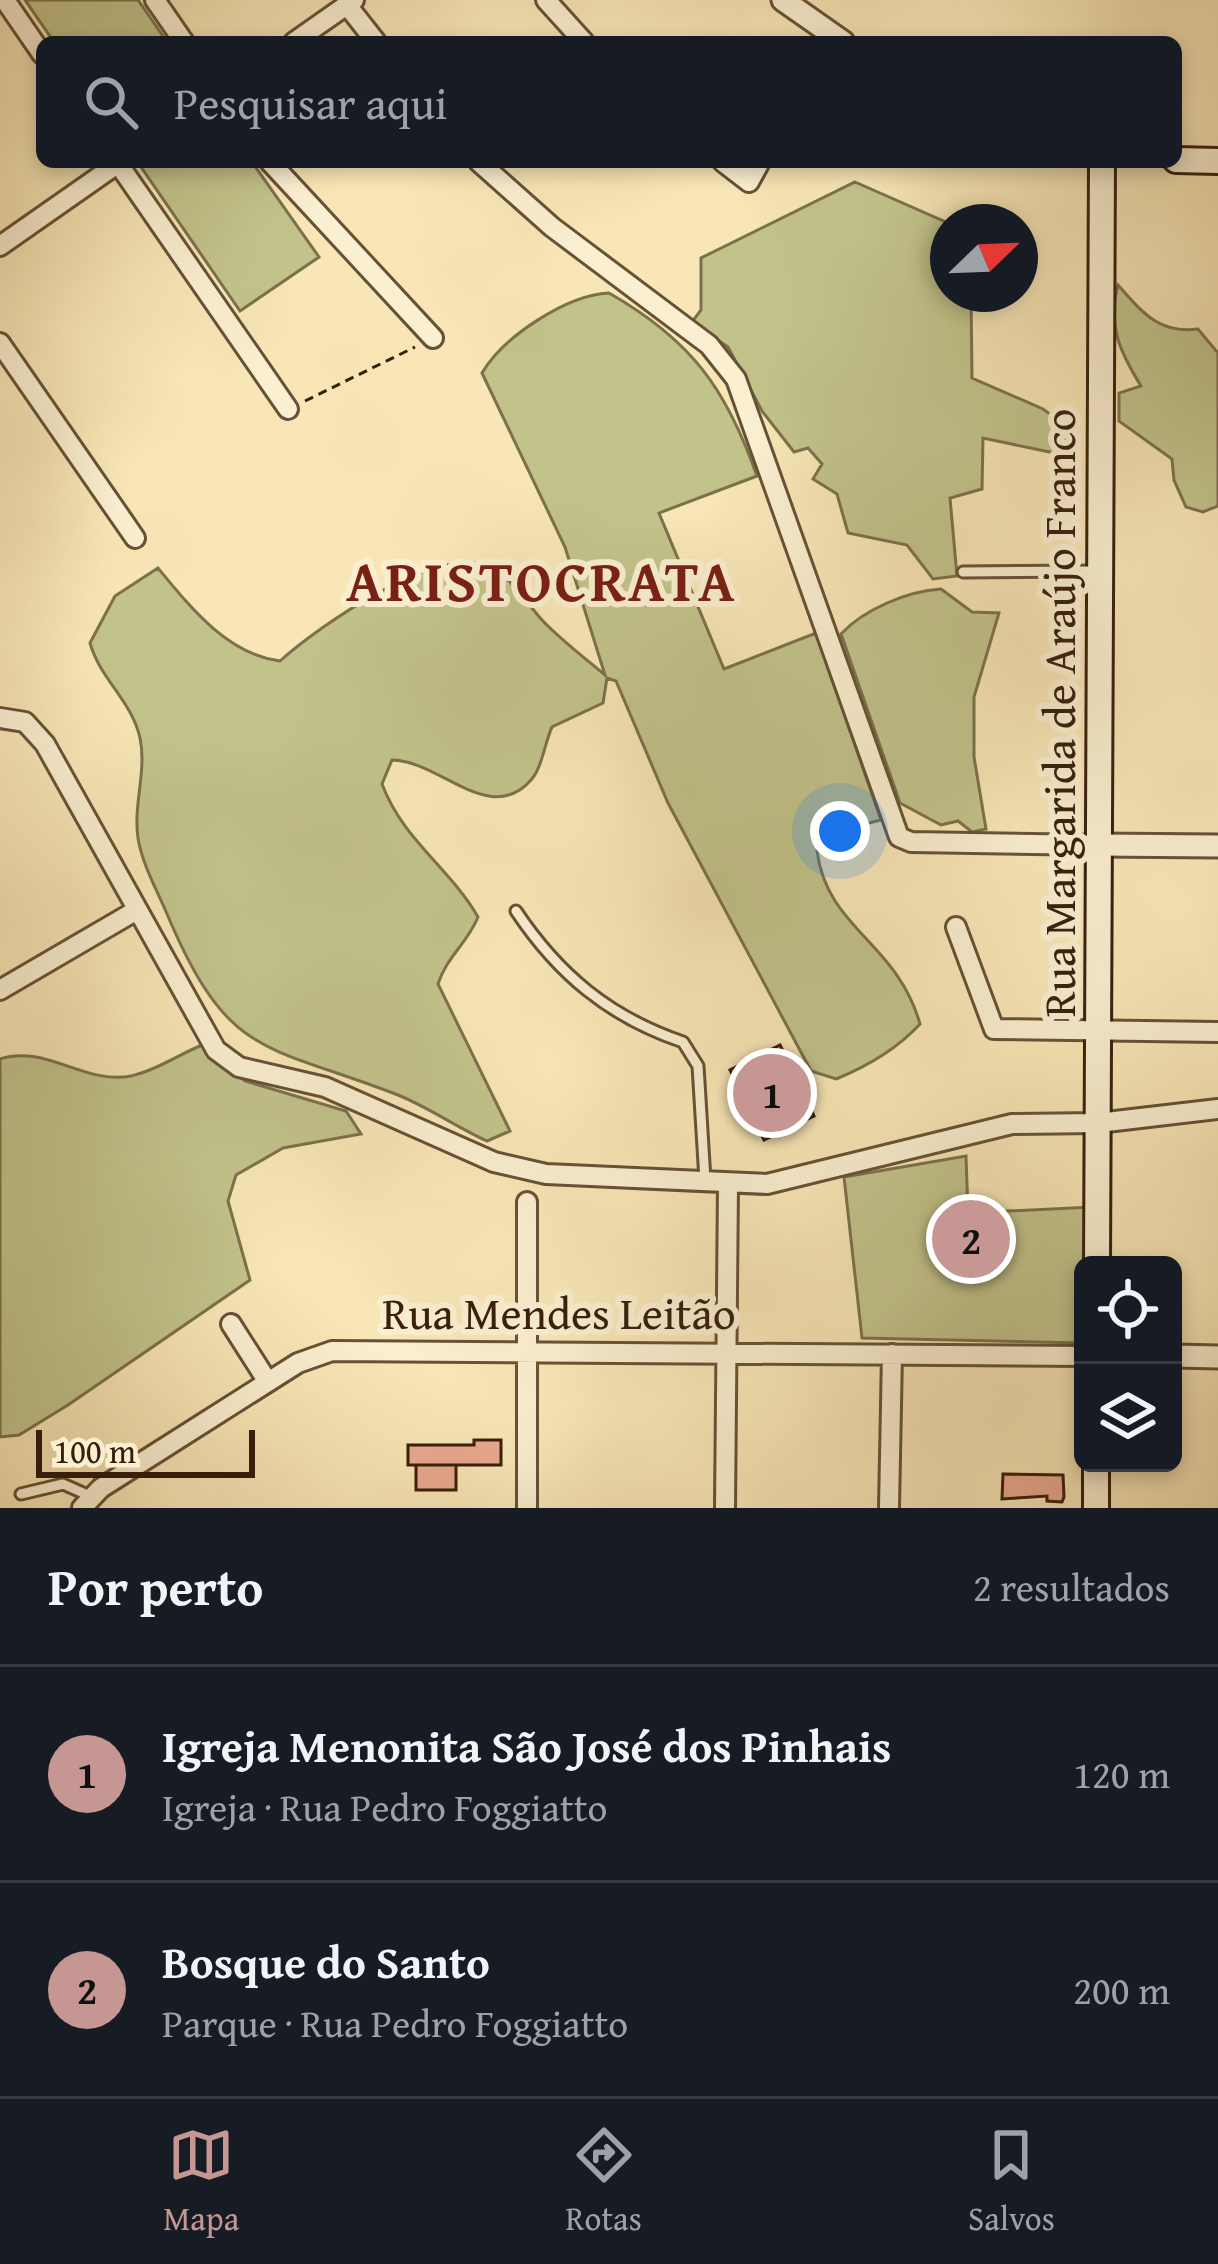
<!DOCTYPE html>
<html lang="pt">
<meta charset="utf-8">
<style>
:root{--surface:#171b24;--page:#242831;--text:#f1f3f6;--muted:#9ea1a6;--line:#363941;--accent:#c59692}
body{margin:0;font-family:"Gentium Book Plus",serif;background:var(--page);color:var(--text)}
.controls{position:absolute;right:36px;bottom:36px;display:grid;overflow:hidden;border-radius:18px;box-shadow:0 6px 18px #0003}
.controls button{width:108px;height:108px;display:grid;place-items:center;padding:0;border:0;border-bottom:3px solid var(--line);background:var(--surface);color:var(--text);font:60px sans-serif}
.compass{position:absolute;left:930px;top:204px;width:108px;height:108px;border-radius:50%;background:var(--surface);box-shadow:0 6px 18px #0003;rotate:67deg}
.scale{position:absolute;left:36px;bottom:30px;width:219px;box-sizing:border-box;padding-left:12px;border:6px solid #371f0c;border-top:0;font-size:33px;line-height:42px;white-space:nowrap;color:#371f0c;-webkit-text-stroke:9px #faefd0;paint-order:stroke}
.you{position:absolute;left:840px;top:831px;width:42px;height:42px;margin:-30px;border:9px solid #fff;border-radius:50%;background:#1a73e8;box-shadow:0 0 0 18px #1a73e833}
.badge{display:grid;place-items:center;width:78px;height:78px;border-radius:50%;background:var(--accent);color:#111;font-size:39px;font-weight:700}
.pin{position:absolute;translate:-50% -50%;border:6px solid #fff;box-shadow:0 3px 12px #0006}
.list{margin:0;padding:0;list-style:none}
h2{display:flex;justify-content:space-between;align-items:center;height:156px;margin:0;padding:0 48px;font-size:51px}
h2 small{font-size:39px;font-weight:400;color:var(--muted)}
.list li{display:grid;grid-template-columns:78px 1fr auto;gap:36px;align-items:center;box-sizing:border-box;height:216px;padding:0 48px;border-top:3px solid var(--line)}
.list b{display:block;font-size:45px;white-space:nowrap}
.list p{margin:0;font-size:39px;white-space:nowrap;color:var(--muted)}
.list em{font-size:39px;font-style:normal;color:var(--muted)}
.icon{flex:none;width:66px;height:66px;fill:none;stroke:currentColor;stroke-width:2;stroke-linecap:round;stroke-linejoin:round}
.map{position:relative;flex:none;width:1218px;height:1508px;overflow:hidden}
.search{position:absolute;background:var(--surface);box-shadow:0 6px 18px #0003;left:36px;right:36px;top:36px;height:132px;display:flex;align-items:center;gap:30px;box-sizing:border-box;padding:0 42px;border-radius:18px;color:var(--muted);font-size:45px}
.sheet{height:588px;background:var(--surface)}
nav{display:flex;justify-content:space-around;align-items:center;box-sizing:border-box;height:168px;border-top:3px solid var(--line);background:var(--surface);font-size:33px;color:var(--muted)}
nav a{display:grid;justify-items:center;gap:6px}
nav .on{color:var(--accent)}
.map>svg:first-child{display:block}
.green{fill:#c2c38b;stroke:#7c714c;stroke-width:3}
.building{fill:#eaaa91;stroke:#371f0c;stroke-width:3}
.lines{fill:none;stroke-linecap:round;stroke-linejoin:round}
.service-casing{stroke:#675136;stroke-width:15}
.minor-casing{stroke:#675136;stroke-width:24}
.tertiary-casing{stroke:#675136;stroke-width:27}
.secondary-casing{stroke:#371f0c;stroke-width:30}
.path{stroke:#371f0c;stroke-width:3;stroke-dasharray:9 6;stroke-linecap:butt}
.service{stroke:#faefd0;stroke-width:9}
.minor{stroke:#faefd0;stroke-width:18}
.tertiary{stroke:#faefd0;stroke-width:21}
.secondary{stroke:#faefd0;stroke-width:24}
.labels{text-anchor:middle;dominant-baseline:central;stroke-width:12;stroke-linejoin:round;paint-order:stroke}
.street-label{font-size:45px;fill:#371f0c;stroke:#faefd0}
.district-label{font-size:57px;font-weight:bold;letter-spacing:3px;fill:#7a1f14;stroke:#faefd0}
</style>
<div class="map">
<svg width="1218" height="1508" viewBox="0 0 1218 1508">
<rect width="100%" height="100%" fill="#f8e6b6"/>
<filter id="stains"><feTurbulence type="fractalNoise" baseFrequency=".00167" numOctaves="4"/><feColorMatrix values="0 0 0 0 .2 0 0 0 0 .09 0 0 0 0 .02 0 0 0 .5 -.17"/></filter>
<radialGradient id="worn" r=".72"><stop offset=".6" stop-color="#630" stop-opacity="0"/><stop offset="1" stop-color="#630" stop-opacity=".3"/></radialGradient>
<!-- green -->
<path class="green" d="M25,0H138L167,42H54Z
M149,162H252L319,257L240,311L141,167Z
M855,182L948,223V294H971L972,378L1043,409L1077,434L1064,455L983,438L982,489L950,498L957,576L933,579L907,545L848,533L837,494L813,479L822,464L808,448L794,452L762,411L728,347L692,322L701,310V258Z
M1118,285C1143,313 1159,334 1198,329L1218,353V506L1203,512L1186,507L1174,480L1172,459L1119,421V393L1141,386C1120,352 1107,325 1118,285Z
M609,293C691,340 726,388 757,476L659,513L724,669L816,633L881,820L834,832L817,851C827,929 897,942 920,1024C897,1049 868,1066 836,1079L811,1071L668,803L616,681L607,678L603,703L552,727C545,742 542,768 531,780C490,827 439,760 392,760L382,784C403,840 449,867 478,917C467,944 447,956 438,984L510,1131L487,1141C456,1127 430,1108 398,1095C264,1043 229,1060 167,914C157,890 142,864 138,838C133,805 147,771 140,738C132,701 100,679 90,643L115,596L158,568C191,608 227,654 280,661C318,627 439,541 492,568C513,579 527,604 543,621C562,641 585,658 605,675L565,547L482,373C504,336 567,295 609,293Z
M941,589L972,612L999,613L974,697V757L986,829L972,832L958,821L941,825L900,803L841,634C863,610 907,591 941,589Z
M202,1045L245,1081L346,1111L361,1134L283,1148L236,1175L228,1201L250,1280L68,1405L19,1435L0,1437V1059C45,1044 85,1085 131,1076C155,1071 180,1054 202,1045Z
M966,1156L968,1213L1091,1207V1265H1083V1343L862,1338L844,1177Z"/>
<!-- building -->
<path class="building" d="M780,1045L814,1116L764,1140L730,1070Z
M474,1440H501V1465H408V1445H474Z
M416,1465H456V1490H416Z
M1003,1474L1063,1475L1064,1497L1062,1502L1047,1501V1496L1002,1499Z"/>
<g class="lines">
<defs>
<path id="service" d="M963,572L1100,571
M516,911C558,974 609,1017 683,1042L698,1066L705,1180
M21,1494L63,1484L90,1496"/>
<path id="minor" d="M5,0L42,54
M155,0L184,42
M546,0L584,42
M347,5L376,42
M294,42L354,0
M117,162L288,409
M270,162L433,338
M479,162L552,227L709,345L736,379L899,837L911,842L1099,845
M723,162L749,182L760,162
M0,246L120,162
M0,343L135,538
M0,718L25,722L45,744L216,1050L239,1067L325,1087L494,1162L546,1174L767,1184L1012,1124L1098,1123L1218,1109
M956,927L994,1029L1218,1032
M0,990L137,910
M231,1324L268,1382
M82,1508L101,1488L298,1363L332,1351L1083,1356
M527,1508V1202
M725,1508L728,1185
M889,1508L892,1354"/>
<path id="tertiary" d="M783,0L843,42
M1099,845L1218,846
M1173,1356L1218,1357"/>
<path id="secondary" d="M1176,160L1218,161
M1097,1265L1102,162
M1096,1508V1463"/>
</defs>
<!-- service casing -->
<use href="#service" class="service-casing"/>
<!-- minor casing -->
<use href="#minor" class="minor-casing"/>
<!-- tertiary casing -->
<use href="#tertiary" class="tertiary-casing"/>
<!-- secondary casing -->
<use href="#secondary" class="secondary-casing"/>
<!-- path -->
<path class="path" d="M305,401L415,347"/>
<!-- service -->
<use href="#service" class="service"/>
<!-- minor -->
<use href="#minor" class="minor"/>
<!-- tertiary -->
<use href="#tertiary" class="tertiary"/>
<!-- secondary -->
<use href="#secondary" class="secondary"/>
</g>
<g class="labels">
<!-- street labels -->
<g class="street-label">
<text transform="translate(1058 713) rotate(-90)">Rua Margarida de Araújo Franco</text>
<text x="559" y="1312">Rua Mendes Leitão</text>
</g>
<!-- district labels -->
<g class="district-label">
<text x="542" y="580">ARISTOCRATA</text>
</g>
</g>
<rect width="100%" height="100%" filter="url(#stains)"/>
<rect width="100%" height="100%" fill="url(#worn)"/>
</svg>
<div class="controls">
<button><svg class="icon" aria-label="locate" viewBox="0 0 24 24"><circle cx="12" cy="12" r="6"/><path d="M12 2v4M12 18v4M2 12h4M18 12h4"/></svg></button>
<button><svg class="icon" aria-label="layers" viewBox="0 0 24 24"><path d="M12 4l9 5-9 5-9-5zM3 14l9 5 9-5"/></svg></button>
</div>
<svg class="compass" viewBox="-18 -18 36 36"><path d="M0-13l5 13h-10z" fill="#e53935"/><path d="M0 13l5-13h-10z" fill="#9ea1a6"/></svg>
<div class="scale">100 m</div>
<div class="you"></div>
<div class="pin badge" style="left:772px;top:1093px">1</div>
<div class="pin badge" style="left:971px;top:1239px">2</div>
<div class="search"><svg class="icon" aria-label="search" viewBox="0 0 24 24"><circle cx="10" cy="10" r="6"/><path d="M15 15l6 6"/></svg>Pesquisar aqui</div>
</div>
<section class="sheet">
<h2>Por perto<small>2 resultados</small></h2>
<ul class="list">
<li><span class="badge">1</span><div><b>Igreja Menonita São José dos Pinhais</b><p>Igreja · Rua Pedro Foggiatto</p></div><em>120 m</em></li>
<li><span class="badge">2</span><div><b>Bosque do Santo</b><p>Parque · Rua Pedro Foggiatto</p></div><em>200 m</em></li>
</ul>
</section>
<nav>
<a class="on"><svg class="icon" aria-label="map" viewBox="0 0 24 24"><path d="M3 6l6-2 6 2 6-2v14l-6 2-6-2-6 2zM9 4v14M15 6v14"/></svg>Mapa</a>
<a><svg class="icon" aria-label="directions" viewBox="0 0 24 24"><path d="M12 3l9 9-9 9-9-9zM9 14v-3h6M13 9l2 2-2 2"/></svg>Rotas</a>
<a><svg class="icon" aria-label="saved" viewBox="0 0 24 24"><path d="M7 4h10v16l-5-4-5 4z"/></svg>Salvos</a>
</nav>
